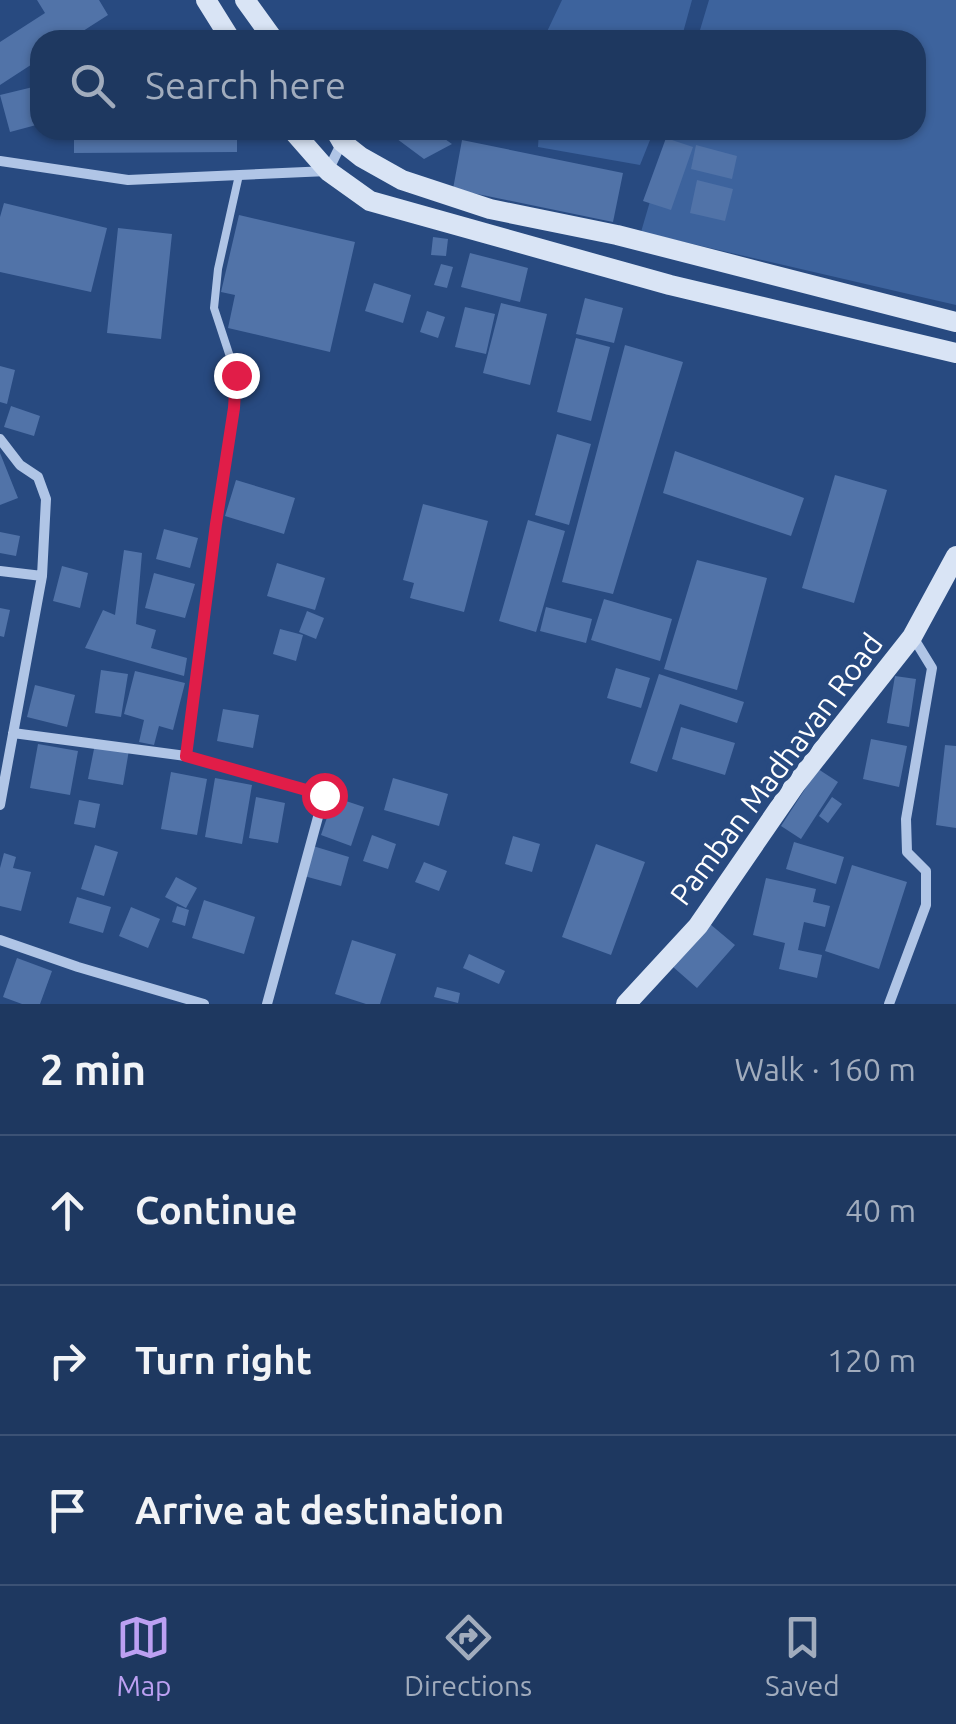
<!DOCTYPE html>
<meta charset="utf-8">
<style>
:root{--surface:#1e3860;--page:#263f66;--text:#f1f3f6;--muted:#a1acbd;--line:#3c5275;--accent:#bca0f2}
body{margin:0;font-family:Ubuntu,sans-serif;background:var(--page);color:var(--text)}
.stop{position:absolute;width:30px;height:30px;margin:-22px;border:8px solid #e11d48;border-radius:50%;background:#fff}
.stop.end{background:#e11d48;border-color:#fff;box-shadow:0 2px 10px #0008}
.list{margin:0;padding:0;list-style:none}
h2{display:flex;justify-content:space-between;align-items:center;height:130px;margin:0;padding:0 40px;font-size:42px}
h2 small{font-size:32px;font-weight:400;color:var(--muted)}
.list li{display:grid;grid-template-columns:65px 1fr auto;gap:30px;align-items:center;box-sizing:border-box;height:150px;padding:0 40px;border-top:2px solid var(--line)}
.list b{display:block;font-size:38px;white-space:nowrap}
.list em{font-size:32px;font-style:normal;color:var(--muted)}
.icon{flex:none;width:55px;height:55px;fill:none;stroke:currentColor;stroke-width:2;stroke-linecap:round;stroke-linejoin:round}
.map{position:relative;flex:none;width:956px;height:1004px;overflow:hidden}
.search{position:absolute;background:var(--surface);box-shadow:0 2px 8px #0004;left:30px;right:30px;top:30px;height:110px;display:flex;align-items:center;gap:25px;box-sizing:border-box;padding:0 35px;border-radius:30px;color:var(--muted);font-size:38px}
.sheet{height:580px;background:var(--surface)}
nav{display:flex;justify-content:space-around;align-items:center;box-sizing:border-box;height:140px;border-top:2px solid var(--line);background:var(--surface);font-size:28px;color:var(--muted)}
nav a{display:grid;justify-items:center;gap:5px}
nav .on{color:var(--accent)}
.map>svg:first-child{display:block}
.green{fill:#3d639d}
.building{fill:#5173a8}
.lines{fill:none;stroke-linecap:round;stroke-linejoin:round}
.service{stroke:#b0c5e6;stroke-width:8}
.minor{stroke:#b0c5e6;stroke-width:10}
.secondary{stroke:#d9e4f5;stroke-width:20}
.route{stroke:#e11d48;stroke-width:12}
.labels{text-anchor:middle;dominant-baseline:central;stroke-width:10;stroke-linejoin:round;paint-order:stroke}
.street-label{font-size:30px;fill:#fff;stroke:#284a80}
</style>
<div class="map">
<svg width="956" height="1004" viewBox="0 0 956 1004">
<rect width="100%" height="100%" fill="#284a80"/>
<!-- green -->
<path class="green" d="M562,0H692L681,40H543Z
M709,0H956V305L641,232L671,130H916V40H697Z
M539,130H654L640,165L538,147Z"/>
<!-- building -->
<path class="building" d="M37,0H99L108,15L69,40H40V59L0,85V42L45,13Z
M33,87L40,124L10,132L0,95Z
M74,130H237V152L74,153Z
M385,130H432L452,144L424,159Z
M666,138L693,147L671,210L643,201Z
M462,140L623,173L613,222L453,189Z
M696,145L737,156L732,179L691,169Z
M697,180L733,189L725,221L690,213Z
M4,203L107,228L91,292L0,272V217Z
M239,215L355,242L330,352L228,328L235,295L221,292Z
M118,228L172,234L161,339L107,333Z
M433,237L448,239L446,256L431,255Z
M470,253L528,268L520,302L461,287Z
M441,264L453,267L447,288L434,285Z
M374,283L411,295L403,323L365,311Z
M585,298L623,308L614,343L576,334Z
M501,303L547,314L530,385L483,373Z
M465,307L495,314L486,354L455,347Z
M427,311L445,317L438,338L420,332Z
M576,338L610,347L591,421L557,412Z
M625,345L683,362L613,594L562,582Z
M0,366L15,370L7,404L0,402Z
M11,406L40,416L34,436L4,427Z
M557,434L591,444L569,525L535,515Z
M675,451L804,498L791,536L663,493Z
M0,453L18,498L0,505Z
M835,475L887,490L854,603L802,588Z
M236,480L295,498L284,534L225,516Z
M423,504L488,521L464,612L410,598L414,583L403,580Z
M528,520L565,531L536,632L499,621Z
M164,529L198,538L190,568L156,559Z
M0,532L20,536L16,556L0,553Z
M124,550L142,553L136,624L156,630L151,648L187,658L184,676L85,648L103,610L115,615Z
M697,560L767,578L737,690L664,669Z
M277,563L325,578L315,610L267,596Z
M62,566L88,573L80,608L53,601Z
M154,573L195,584L185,618L145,608Z
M604,599L672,619L660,661L591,640Z
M546,607L592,619L586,643L540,631Z
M0,608L10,610L4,637L0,636Z
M307,611L324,618L316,639L299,632Z
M280,629L303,635L296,661L273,654Z
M616,668L650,678L641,708L607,698Z
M101,670L128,674L121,717L95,713Z
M135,671L185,683L173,730L159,726L154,745L139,742L144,720L124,714Z
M659,674L744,702L737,723L680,704L657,772L630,763Z
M895,676L916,679L909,727L887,723Z
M35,685L75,695L67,727L27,717Z
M223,709L259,715L253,748L217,741Z
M681,727L735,743L725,775L672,759Z
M871,739L907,746L899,787L863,779Z
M38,744L78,751L70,795L30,788Z
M95,744L129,750L123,785L88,779Z
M945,745L956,746V828L936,825Z
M818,769L838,782L801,839L781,826Z
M171,772L207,779L197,835L161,829Z
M215,778L252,785L242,844L205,837Z
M393,778L448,794L439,826L384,810Z
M256,797L285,803L278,843L249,838Z
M334,797L364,807L351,846L321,835Z
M832,797L842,804L828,823L819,816Z
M79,800L100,804L95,828L74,824Z
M372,835L396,844L388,869L363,861Z
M513,836L540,844L532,872L505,864Z
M794,842L844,857L836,884L786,869Z
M596,844L645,862L611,955L562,937Z
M95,845L118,852L104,896L81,889Z
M313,846L349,857L341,886L304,876Z
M4,853L16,857L13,868L31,872L21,911L0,906V868Z
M424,862L447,871L439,891L415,882Z
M852,865L907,882L879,969L825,951Z
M176,877L197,888L186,908L165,897Z
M766,878L816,889L813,902L830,906L825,927L804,922L798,950L822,955L817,978L779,969L785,943L753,935Z
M77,897L111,907L103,933L69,923Z
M204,900L255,917L244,954L192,938Z
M177,906L189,910L185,926L172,922Z
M131,907L160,919L148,948L119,936Z
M710,924L735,945L697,988L672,966Z
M352,940L396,954L380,1004H366L335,994Z
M469,954L505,971L499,984L463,968Z
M17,958L52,971L40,1004H22L3,997Z
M437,987L460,993L458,1003L434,997Z"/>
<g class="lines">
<!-- service -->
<path class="service" d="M186,756L216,525L234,408L236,375L214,308L218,269L239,175"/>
<!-- minor -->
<path class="minor" d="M0,161L128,180L328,171L342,142
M0,439L20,465L38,477L46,499L42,576L0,805
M0,571L42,576
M13,733L186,756L324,795L267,1004
M0,940L78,967L204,1004
M889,1004L926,905V871L907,852L906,819L932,668L913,637"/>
<!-- secondary -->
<path class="secondary" d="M206,0L231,40
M245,0L274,40
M292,130L328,171L370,201L670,285L956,353
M335,130L342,142L361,157L402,180L490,209L617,235L956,322
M626,1004L698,926L795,785L912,637L956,556"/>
</g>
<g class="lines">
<!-- route -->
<path class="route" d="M236,375L234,408L216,524L186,756L324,795"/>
</g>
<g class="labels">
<!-- street labels -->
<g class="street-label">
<text transform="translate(776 769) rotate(-53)">Pamban Madhavan Road</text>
</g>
</g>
</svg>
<div class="stop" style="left:324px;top:795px"></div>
<div class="stop end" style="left:236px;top:375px"></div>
<div class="search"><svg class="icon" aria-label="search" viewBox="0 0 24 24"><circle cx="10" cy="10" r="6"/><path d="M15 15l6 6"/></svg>Search here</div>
</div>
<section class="sheet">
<h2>2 min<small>Walk · 160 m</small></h2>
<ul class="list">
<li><svg class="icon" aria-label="ahead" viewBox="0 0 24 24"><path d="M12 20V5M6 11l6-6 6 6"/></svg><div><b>Continue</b></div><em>40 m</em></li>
<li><svg class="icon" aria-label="right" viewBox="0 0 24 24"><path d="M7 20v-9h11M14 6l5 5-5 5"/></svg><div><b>Turn right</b></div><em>120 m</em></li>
<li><svg class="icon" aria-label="arrive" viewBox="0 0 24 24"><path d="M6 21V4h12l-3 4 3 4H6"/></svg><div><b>Arrive at destination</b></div></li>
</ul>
</section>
<nav>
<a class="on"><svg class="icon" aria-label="map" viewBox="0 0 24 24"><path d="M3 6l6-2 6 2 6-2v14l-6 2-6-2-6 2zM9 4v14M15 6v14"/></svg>Map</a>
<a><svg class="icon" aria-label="directions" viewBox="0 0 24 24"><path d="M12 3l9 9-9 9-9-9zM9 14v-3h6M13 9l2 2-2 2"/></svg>Directions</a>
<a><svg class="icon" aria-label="saved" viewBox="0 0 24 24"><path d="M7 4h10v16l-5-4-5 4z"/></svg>Saved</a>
</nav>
